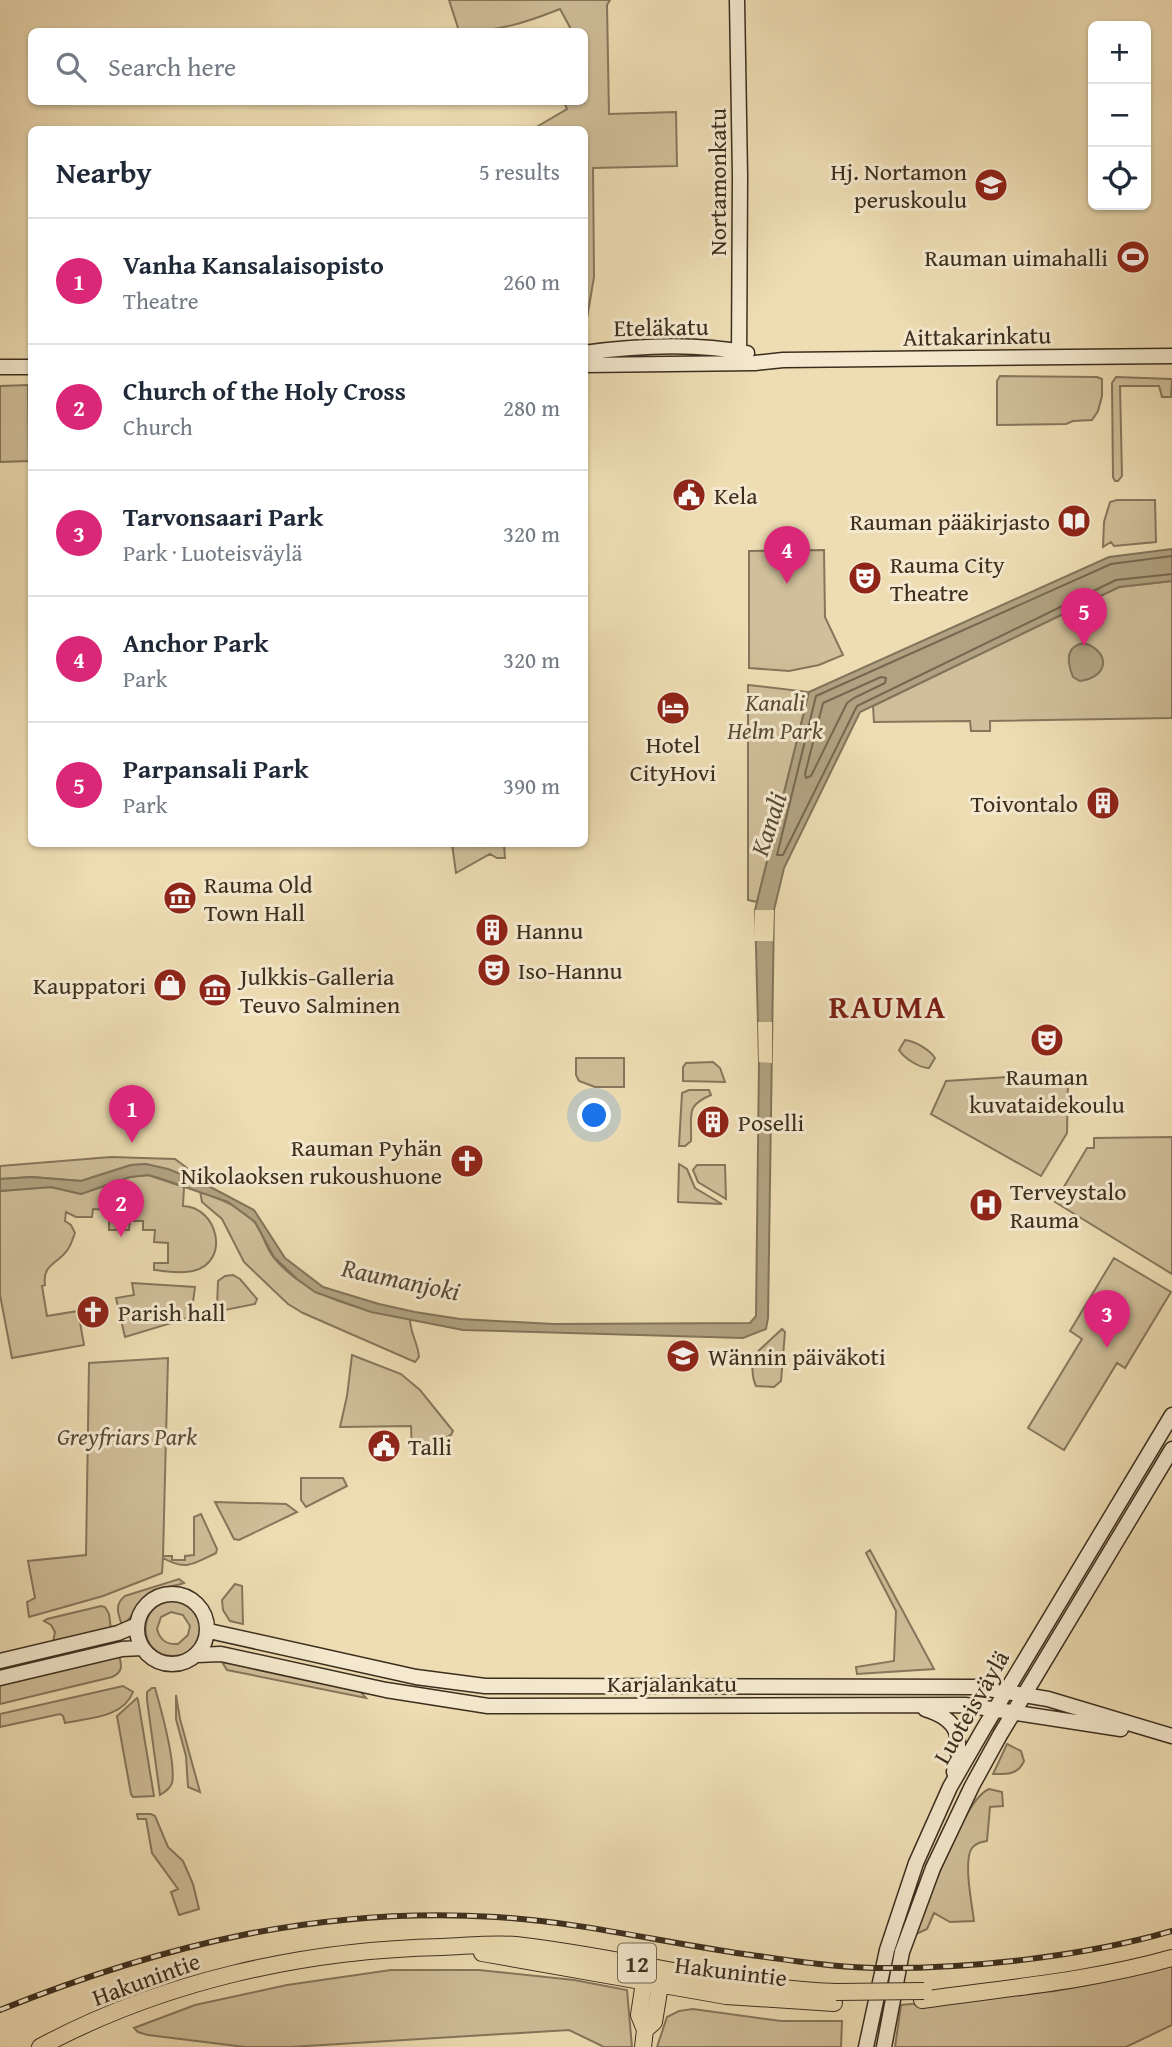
<!DOCTYPE html>
<meta charset="utf-8">
<style>
:root{--surface:#fff;--page:#f6f6f7;--text:#1f2937;--muted:#747a83;--line:#e0e1e3;--accent:#db2777}
body{margin:0;font-family:"Gentium Book Plus",serif;background:var(--page);color:var(--text)}
.controls{position:absolute;right:21px;top:21px;display:grid;overflow:hidden;border-radius:10px;box-shadow:0 2px 5px #0004}
.controls button{width:63px;height:63px;display:grid;place-items:center;padding:0;border:0;border-bottom:2px solid var(--line);background:var(--surface);color:var(--text);font:35px sans-serif}
.you{position:absolute;left:595px;top:1116px;width:24px;height:24px;margin:-18px;border:5px solid #fff;border-radius:50%;background:#1a73e8;box-shadow:0 0 0 10px #1a73e833}
.badge{display:grid;place-items:center;width:46px;height:46px;border-radius:50%;background:var(--accent);color:#fff;font-size:23px;font-weight:700}
.pin{position:absolute;translate:-50% -58px;filter:drop-shadow(0 2px 4px #0008)}
.pin::after{content:'';position:absolute;top:37px;width:24px;height:21px;background:inherit;clip-path:polygon(0 0,100% 0,50% 100%)}
.list{margin:0;padding:0;list-style:none}
h2{display:flex;justify-content:space-between;align-items:center;height:91px;margin:0;padding:0 28px;font-size:30px}
h2 small{font-size:23px;font-weight:400;color:var(--muted)}
.list li{display:grid;grid-template-columns:46px 1fr auto;gap:21px;align-items:center;box-sizing:border-box;height:126px;padding:0 28px;border-top:2px solid var(--line)}
.list b{display:block;font-size:26px;white-space:nowrap}
.list p{margin:0;font-size:23px;white-space:nowrap;color:var(--muted)}
.list em{font-size:23px;font-style:normal;color:var(--muted)}
.icon{flex:none;width:38px;height:38px;fill:none;stroke:currentColor;stroke-width:2;stroke-linecap:round;stroke-linejoin:round}
.map{position:relative;flex:none;width:1172px;height:2047px;overflow:hidden}
.search{position:absolute;background:var(--surface);box-shadow:0 2px 5px #0004;left:28px;top:28px;width:560px;height:77px;display:flex;align-items:center;gap:18px;box-sizing:border-box;padding:0 24px;border-radius:10px;color:var(--muted);font-size:26px}
.panel{position:absolute;background:var(--surface);box-shadow:0 2px 5px #0004;left:28px;top:126px;width:560px;height:721px;border-radius:10px}
.map>svg:first-child{display:block}
.green{fill:#d0bf9a;stroke:#86765c;stroke-width:2;fill-rule:evenodd}
.water{fill:#b1a281;stroke:#82745a;stroke-width:2}
.pier{fill:#eeddb3}
.lines{fill:none;stroke-linecap:round;stroke-linejoin:round}
.shore{stroke:#766850;stroke-width:2}
.secondary-casing{stroke:#3c2e1f;stroke-width:17}
.trunk-casing{stroke:#3c2e1f;stroke-width:18}
.secondary{stroke:#f4e9ce;stroke-width:14}
.trunk{stroke:#eeddb3;stroke-width:16}
.rail-casing{stroke:#3c2e1f;stroke-width:6}
.rail{stroke:#f4e9ce;stroke-width:3.5;stroke-dasharray:10;stroke-linecap:butt}
.trunk-bridge-casing{stroke:#3c2e1f;stroke-width:18;stroke-linecap:butt}
.trunk-bridge{stroke:#eeddb3;stroke-width:16}
.labels{text-anchor:middle;dominant-baseline:central;stroke-width:6;stroke-linejoin:round;paint-order:stroke}
.shield{fill:#f4e9ce;stroke:#736654;stroke-width:2}
.shield-label{font-size:23px;font-weight:bold;fill:#3c2e1f}
.poi-label{font-size:24px;fill:#3c2e1f;stroke:#f4e9ce;text-anchor:start}
.street-label{font-size:24px;fill:#3c2e1f;stroke:#f4e9ce}
.park-label{font-size:24px;font-style:italic;fill:#5a4b38;stroke:#f4e9ce}
.water-label{font-size:26px;font-style:italic;fill:#594b38;stroke:#f4e9ce}
.district-label{font-size:32px;font-weight:bold;letter-spacing:2px;fill:#7a1f14;stroke:#f4e9ce}
</style>
<div class="map">
<svg width="1172" height="2047" viewBox="0 0 1172 2047">
<rect width="100%" height="100%" fill="#eeddb3"/>
<filter id="stains"><feTurbulence type="fractalNoise" baseFrequency=".00286" numOctaves="4"/><feColorMatrix values="0 0 0 0 .2 0 0 0 0 .09 0 0 0 0 .02 0 0 0 .5 -.17"/></filter>
<radialGradient id="worn" r=".72"><stop offset=".6" stop-color="#630" stop-opacity="0"/><stop offset="1" stop-color="#630" stop-opacity=".3"/></radialGradient>
<!-- green -->
<path class="green" d="M449,0H610L607,5L609,114L676,112L677,166L593,168L594,277L587,318V337H585L584,130L533,129L567,109L564,102H584V32L572,31L560,9C525,23 497,32 459,31Z
M1000,376L1097,377L1102,379V396L1098,411L1092,420L1073,421L1066,424L997,425V381Z
M1116,377L1172,379L1171,397H1162L1159,386H1120L1122,476L1118,481H1115L1113,477L1112,383Z
M28,385L29,461L0,462V386Z
M1117,500H1155L1156,542L1114,546L1111,542L1103,547L1104,522L1110,502Z
M824,550L825,617L843,655L819,665L789,671L749,668V551Z
M1172,581V718L990,721V731H971L970,721L874,722L873,706L1119,587Z
M748,685L809,692L757,902L748,900Z
M452,844H504L505,858H497L490,854L456,873Z
M905,1040C915,1041 930,1050 935,1058L929,1068C919,1068 904,1058 899,1050Z
M576,1058H624V1087H595L579,1081L576,1075Z
M713,1062L720,1068L725,1082L683,1081V1067L686,1063Z
M1008,1077L1068,1078L1067,1133L1041,1176L931,1114L946,1081Z
M689,1090H709L711,1095C685,1106 692,1114 691,1141L685,1146H679L682,1093Z
M1172,1137V1274L1055,1202L1087,1148H1094V1138Z
M111,1157L175,1159L187,1168V1177L146,1164L131,1165L81,1181L32,1177L0,1179V1166Z
M679,1164L687,1169L695,1188L722,1204L678,1202Z
M697,1165H725L726,1199L698,1182L693,1170Z
M148,1175L184,1187L183,1206C218,1207 231,1262 193,1271C181,1274 166,1271 154,1270V1263H168V1243L154,1242L155,1230H143V1221H130L129,1230H109V1210L93,1209L92,1217H76L66,1212L65,1221L71,1225L75,1233C73,1238 71,1245 68,1249C59,1264 42,1263 45,1285L42,1286L47,1316L78,1311L84,1345L12,1358L0,1295V1191L51,1187L81,1194L130,1177Z
M200,1191C219,1199 244,1207 256,1224C263,1234 266,1248 274,1258C307,1298 362,1310 410,1319C410,1333 418,1343 419,1357L415,1362L303,1313L288,1304L244,1262L222,1219L202,1202Z
M1114,1258L1171,1292L1125,1368L1117,1363L1064,1450L1028,1428L1082,1339L1070,1331Z
M233,1275L240,1279L257,1299L255,1304L220,1311L217,1307L218,1281L225,1276Z
M132,1283L195,1287L191,1317L125,1337L116,1298L134,1295Z
M782,1329L785,1332L781,1381L774,1387L756,1386C752,1378 751,1363 755,1354Z
M352,1355L401,1374L420,1390L453,1431L451,1435L412,1455L411,1426L340,1427L347,1396Z
M168,1358L163,1556H172V1560H185V1556L194,1555V1517L201,1514L217,1549L216,1553C193,1564 186,1571 163,1558L162,1573L103,1596L29,1617L27,1602L35,1598L28,1561L86,1555L89,1363Z
M301,1478H343L347,1486L306,1507L301,1500Z
M215,1502L286,1504L297,1512L239,1540L234,1539Z
M870,1550L934,1669L857,1674L856,1667L894,1661L896,1611L866,1553Z
M179,1579L184,1583C170,1588 153,1587 143,1599C134,1608 133,1619 122,1625C118,1614 114,1604 125,1596Z
M235,1584L242,1586L243,1624L230,1621L223,1610L222,1600Z
M174,1600C211,1608 208,1657 172,1656C137,1655 136,1603 174,1600ZM171,1612L183,1615L190,1626L188,1635L178,1644C166,1645 160,1640 157,1629L161,1617Z
M101,1606L105,1607L109,1614L111,1629L53,1642L55,1632L51,1625L44,1621L47,1619Z
M119,1655C122,1666 123,1672 112,1677L0,1704V1683Z
M222,1662L360,1691L366,1698L227,1670Z
M123,1686L133,1692C123,1718 88,1718 65,1723L63,1716L60,1714L0,1727V1714Z
M152,1688H155C161,1709 176,1764 172,1783C170,1789 165,1792 160,1795L147,1700V1692Z
M176,1695L180,1719L200,1792L188,1787L186,1756L176,1719Z
M137,1698L138,1700L154,1796L133,1797L131,1794L117,1716Z
M1007,1744L1021,1751L1024,1761C1018,1775 1007,1774 993,1774Z
M989,1789L1002,1792L1003,1806L990,1807L987,1841C981,1842 976,1843 972,1848C963,1860 972,1905 974,1921L950,1922L934,1913L927,1929L916,1934C927,1905 963,1799 989,1789Z
M137,1814H151L155,1816L168,1847L183,1861L193,1884L199,1909L179,1915L171,1892L178,1889L152,1853L146,1819H138Z
M1172,1964V2025L1126,2047H895L901,2005L1055,1991L1107,1981Z
M391,1970H479L574,1980L627,1990L632,2047H604L569,2030L290,2047H245L148,2035L138,2032L134,2028L195,2005L287,1985Z
M693,2009L781,2021H842L841,2047H657L667,2017L679,2011Z"/>
<!-- water -->
<path class="water" d="M1172,549V581L1119,587L860,712L784,868L774,910L768,1318L766,1329L743,1338L463,1330L371,1312L315,1292L297,1279L274,1257L255,1222L228,1202L159,1178L148,1175L130,1177L81,1194L51,1187L0,1191V1179L32,1177L81,1181L131,1165L146,1164L168,1169L201,1182L254,1210L285,1258L323,1287L379,1304L415,1312L460,1319L553,1324L750,1323L756,1316L759,1062L755,910L809,692L1109,557Z
M1084,643C1111,652 1109,677 1080,681L1073,677C1067,662 1065,646 1084,643Z"/>
<!-- pier -->
<path class="pier" d="M755,910H774L773,941H754Z
M758,1022H772V1063L759,1062Z"/>
<g class="lines">
<!-- shore -->
<path class="shore" d="M1172,556L1111,564L816,696L777,855H783L857,706L1116,580L1172,574
M881,677L886,678L885,683L854,698L847,703L811,776L806,778L805,774L823,703Z"/>
<defs>
<path id="secondary" d="M737,0L740,176L739,363
M584,353C635,346 697,343 747,353
M584,365L755,363L783,360L1172,356
M0,367H32
M137 1629a35 35 0 1 1 70 0a35 35 0 1 1-70 0Z
M209,1631L416,1677L485,1686L976,1687L1048,1699L1172,1736
M197,1655L221,1654L386,1690L488,1706L965,1705L1121,1729
M0,1661L118,1633L137,1625
M0,1678L122,1649L142,1648
M925,1709C961,1720 962,1738 954,1772
M866,2047L887,1950L916,1863L950,1787L984,1728L1172,1415
M884,2047L902,1952L933,1868L972,1786L1000,1735L1172,1449"/>
<path id="trunk" d="M482,1953L726,1996L834,2003
M922,2000C1006,1988 1091,1981 1172,1958
M645,2030L654,2022L660,1985L658,1974
M40,2047C163,1981 303,1950 442,1947C467,1946 492,1943 516,1945C624,1957 728,1988 836,1992
M643,2047L645,2030L639,2015L644,1982L649,1976"/>
</defs>
<!-- secondary casing -->
<use href="#secondary" class="secondary-casing"/>
<!-- trunk casing -->
<use href="#trunk" class="trunk-casing"/>
<!-- secondary -->
<use href="#secondary" class="secondary"/>
<!-- trunk -->
<use href="#trunk" class="trunk"/>
<defs>
<path id="rail" d="M0,2010C162,1945 320,1906 496,1917C580,1922 661,1942 744,1954C787,1960 832,1967 875,1968C968,1969 1083,1957 1172,1931"/>
</defs>
<!-- rail casing -->
<use href="#rail" class="rail-casing"/>
<!-- rail -->
<use href="#rail" class="rail"/>
<defs>
<path id="trunk-bridge" d="M836,1992L924,1991"/>
</defs>
<!-- trunk-bridge casing -->
<use href="#trunk-bridge" class="trunk-bridge-casing"/>
<!-- trunk-bridge -->
<use href="#trunk-bridge" class="trunk-bridge"/>
</g>
<!-- icons -->
<defs>
<symbol id="school-disc" viewBox="-11 -11 22 22"><circle r="9.5" fill="#8f2418" stroke="#f4e9ce"/><path d="M0-5L7-2L0 1L-7-2ZM-4 1L0 2.5L4 1V4Q0 6-4 4Z" fill="#fff"/></symbol>
<symbol id="stadium-disc" viewBox="-11 -11 22 22"><circle r="9.5" fill="#8f2418" stroke="#f4e9ce"/><path d="M0-5a6.5 5 0 1 0 0 10a6.5 5 0 1 0 0-10ZM-3.5-1.8h7v3.6h-7Z" fill="#fff"/></symbol>
<symbol id="civic-disc" viewBox="-11 -11 22 22"><circle r="9.5" fill="#8f2418" stroke="#f4e9ce"/><path d="M-.6-6.5H3V-4.5H.6V-3L4-1V1h2V6H-6V1h2V-1L-.6-3ZM-1.2 2.5V6h2.4V2.5Z" fill="#fff"/></symbol>
<symbol id="library-disc" viewBox="-11 -11 22 22"><circle r="9.5" fill="#8f2418" stroke="#f4e9ce"/><path d="M-6-4Q-3-5.5-.7-3.5V5Q-3 3-6 4ZM6-4Q3-5.5 .7-3.5V5Q3 3 6 4Z" fill="#fff"/></symbol>
<symbol id="theatre-disc" viewBox="-11 -11 22 22"><circle r="9.5" fill="#8f2418" stroke="#f4e9ce"/><path d="M-5-5.5Q0-4 5-5.5V0Q5 5 0 6Q-5 5-5 0ZM-3.3-2.5H-1v1.5H-3.3ZM1-2.5H3.3v1.5H1ZM-2.8 1Q0 5.5 2.8 1Z" fill="#fff"/></symbol>
<symbol id="hotel-disc" viewBox="-11 -11 22 22"><circle r="9.5" fill="#8f2418" stroke="#f4e9ce"/><path d="M-6-4.5h1.5V1H6V5H4.5V3h-9V5H-6ZM-4 0a1.8 1.8 0 1 1 3.6 0ZM.5 0V-2.5h3Q6-2.5 6 0Z" fill="#fff"/></symbol>
<symbol id="building-disc" viewBox="-11 -11 22 22"><circle r="9.5" fill="#8f2418" stroke="#f4e9ce"/><path d="M-4-6H4V6H1V3H-1V6H-4ZM-2.5-4.3h1.7v1.8h-1.7ZM.8-4.3h1.7v1.8H.8ZM-2.5-1h1.7V.8h-1.7ZM.8-1h1.7V.8H.8Z" fill="#fff"/></symbol>
<symbol id="museum-disc" viewBox="-11 -11 22 22"><circle r="9.5" fill="#8f2418" stroke="#f4e9ce"/><path d="M0-6L6-3V-2H-6V-3ZM-5-1h2V3h-2ZM-1-1h2V3h-2ZM3-1h2V3H3ZM-6 4H6V6H-6Z" fill="#fff"/></symbol>
<symbol id="shop-disc" viewBox="-11 -11 22 22"><circle r="9.5" fill="#8f2418" stroke="#f4e9ce"/><path d="M-5-2.5h2.3a2.7 3.5 0 0 1 5.4 0H5L5.5 6h-11ZM-1.5-2.5h3a1.5 2.3 0 0 0-3 0Z" fill="#fff"/></symbol>
<symbol id="church-disc" viewBox="-11 -11 22 22"><circle r="9.5" fill="#8f2418" stroke="#f4e9ce"/><path d="M-1.2-6h2.4v3.5h3.3v2.4h-3.3V6h-2.4V-.1h-3.3v-2.4h3.3Z" fill="#fff"/></symbol>
<symbol id="hospital-disc" viewBox="-11 -11 22 22"><circle r="9.5" fill="#8f2418" stroke="#f4e9ce"/><path d="M-5-5h3v3.5h4V-5h3V5h-3V1.5h-4V5h-3Z" fill="#fff"/></symbol>
</defs>
<g fill-rule="evenodd">
<use href="#school-disc" x="972" y="166" width="38" height="38"/>
<use href="#stadium-disc" x="1114" y="238" width="38" height="38"/>
<use href="#civic-disc" x="670" y="476" width="38" height="38"/>
<use href="#library-disc" x="1055" y="502" width="38" height="38"/>
<use href="#theatre-disc" x="846" y="559" width="38" height="38"/>
<use href="#hotel-disc" x="654" y="689" width="38" height="38"/>
<use href="#building-disc" x="1084" y="784" width="38" height="38"/>
<use href="#museum-disc" x="161" y="879" width="38" height="38"/>
<use href="#building-disc" x="473" y="911" width="38" height="38"/>
<use href="#theatre-disc" x="475" y="951" width="38" height="38"/>
<use href="#shop-disc" x="151" y="966" width="38" height="38"/>
<use href="#museum-disc" x="196" y="971" width="38" height="38"/>
<use href="#theatre-disc" x="1028" y="1021" width="38" height="38"/>
<use href="#building-disc" x="694" y="1103" width="38" height="38"/>
<use href="#church-disc" x="448" y="1142" width="38" height="38"/>
<use href="#hospital-disc" x="967" y="1186" width="38" height="38"/>
<use href="#church-disc" x="74" y="1293" width="38" height="38"/>
<use href="#school-disc" x="664" y="1337" width="38" height="38"/>
<use href="#civic-disc" x="365" y="1427" width="38" height="38"/>
</g>
<g class="labels">
<!-- shield labels -->
<rect class="shield" x="618" y="1943.5" width="38" height="39" rx="5"/>
<g class="shield-label">
<text x="637" y="1963">12</text>
</g>
<!-- poi labels -->
<g class="poi-label">
<text x="967" y="171" text-anchor="end">Hj. Nortamon<tspan x="967" dy="28">peruskoulu</tspan></text>
<text x="1108" y="257" text-anchor="end">Rauman uimahalli</text>
<text x="714" y="495">Kela</text>
<text x="1050" y="521" text-anchor="end">Rauman pääkirjasto</text>
<text x="890" y="564">Rauma City<tspan x="890" dy="28">Theatre</tspan></text>
<text x="673" y="744" text-anchor="middle">Hotel<tspan x="673" dy="28">CityHovi</tspan></text>
<text x="1078" y="803" text-anchor="end">Toivontalo</text>
<text x="204" y="884">Rauma Old<tspan x="204" dy="28">Town Hall</tspan></text>
<text x="516" y="930">Hannu</text>
<text x="518" y="970">Iso-Hannu</text>
<text x="240" y="976">Julkkis-Galleria<tspan x="240" dy="28">Teuvo Salminen</tspan></text>
<text x="146" y="985" text-anchor="end">Kauppatori</text>
<text x="1047" y="1076" text-anchor="middle">Rauman<tspan x="1047" dy="28">kuvataidekoulu</tspan></text>
<text x="738" y="1122">Poselli</text>
<text x="442" y="1147" text-anchor="end">Rauman Pyhän<tspan x="442" dy="28">Nikolaoksen rukoushuone</tspan></text>
<text x="1010" y="1191">Terveystalo<tspan x="1010" dy="28">Rauma</tspan></text>
<text x="118" y="1312">Parish hall</text>
<text x="708" y="1356">Wännin päiväkoti</text>
<text x="408" y="1446">Talli</text>
</g>
<!-- street labels -->
<g class="street-label">
<text transform="translate(717 182) rotate(-90)">Nortamonkatu</text>
<text transform="translate(661 327) rotate(-1)">Eteläkatu</text>
<text transform="translate(977 336) rotate(-1)">Aittakarinkatu</text>
<text x="672" y="1683">Karjalankatu</text>
<text transform="translate(971 1707) rotate(-60)">Luoteisväylä</text>
<text transform="translate(731 1971) rotate(7)">Hakunintie</text>
<text transform="translate(146 1979) rotate(-20)">Hakunintie</text>
</g>
<!-- park labels -->
<g class="park-label">
<text x="775" y="702">Kanali<tspan x="775" dy="28">Helm Park</tspan></text>
<text x="127" y="1436">Greyfriars Park</text>
</g>
<!-- water labels -->
<g class="water-label">
<text transform="translate(768 824) rotate(-72)">Kanali</text>
<text transform="translate(401 1279) rotate(12)">Raumanjoki</text>
</g>
<!-- district labels -->
<g class="district-label">
<text x="888" y="1006">RAUMA</text>
</g>
</g>
<rect width="100%" height="100%" filter="url(#stains)"/>
<rect width="100%" height="100%" fill="url(#worn)"/>
</svg>
<div class="controls">
<button>+</button>
<button>−</button>
<button><svg class="icon" aria-label="locate" viewBox="0 0 24 24"><circle cx="12" cy="12" r="6"/><path d="M12 2v4M12 18v4M2 12h4M18 12h4"/></svg></button>
</div>
<div class="you"></div>
<div class="pin badge" style="left:132px;top:1143px">1</div>
<div class="pin badge" style="left:121px;top:1237px">2</div>
<div class="pin badge" style="left:1107px;top:1348px">3</div>
<div class="pin badge" style="left:787px;top:584px">4</div>
<div class="pin badge" style="left:1084px;top:646px">5</div>
<div class="search"><svg class="icon" aria-label="search" viewBox="0 0 24 24"><circle cx="10" cy="10" r="6"/><path d="M15 15l6 6"/></svg>Search here</div>
<section class="panel">
<h2>Nearby<small>5 results</small></h2>
<ul class="list">
<li><span class="badge">1</span><div><b>Vanha Kansalaisopisto</b><p>Theatre</p></div><em>260 m</em></li>
<li><span class="badge">2</span><div><b>Church of the Holy Cross</b><p>Church</p></div><em>280 m</em></li>
<li><span class="badge">3</span><div><b>Tarvonsaari Park</b><p>Park · Luoteisväylä</p></div><em>320 m</em></li>
<li><span class="badge">4</span><div><b>Anchor Park</b><p>Park</p></div><em>320 m</em></li>
<li><span class="badge">5</span><div><b>Parpansali Park</b><p>Park</p></div><em>390 m</em></li>
</ul>
</section>
</div>
